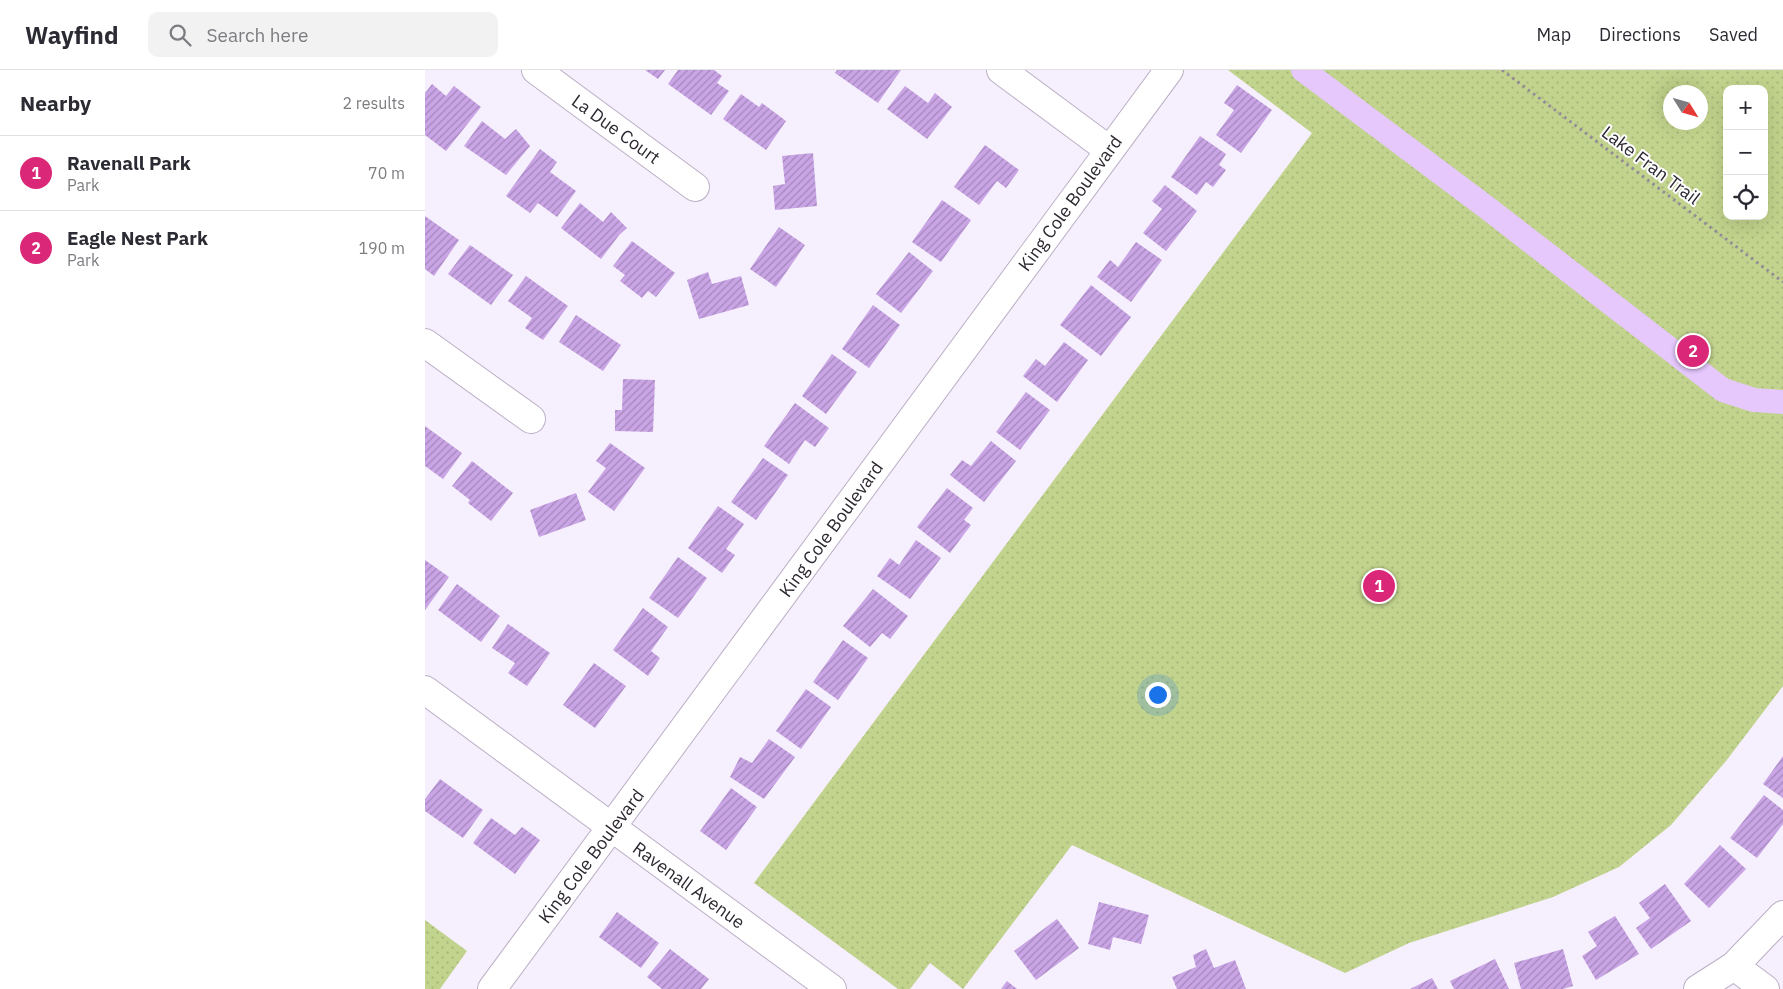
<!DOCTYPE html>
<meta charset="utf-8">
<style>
:root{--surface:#fff;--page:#f2f2f3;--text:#2b2b33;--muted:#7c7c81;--line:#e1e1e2;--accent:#db2777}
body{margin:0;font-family:"IBM Plex Sans",sans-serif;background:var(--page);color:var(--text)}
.controls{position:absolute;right:15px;top:15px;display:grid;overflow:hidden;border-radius:10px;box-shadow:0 5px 20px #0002}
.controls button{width:45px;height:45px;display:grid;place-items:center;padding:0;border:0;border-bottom:1px solid var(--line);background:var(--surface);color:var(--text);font:25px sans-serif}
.compass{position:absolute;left:1238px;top:15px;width:45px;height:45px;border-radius:50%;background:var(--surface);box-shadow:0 5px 20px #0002;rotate:127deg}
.you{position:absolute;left:732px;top:624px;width:18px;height:18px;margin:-12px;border:4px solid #fff;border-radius:50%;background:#1a73e8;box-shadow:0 0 0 8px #1a73e833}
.badge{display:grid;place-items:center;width:32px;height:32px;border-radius:50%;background:var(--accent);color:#fff;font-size:16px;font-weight:700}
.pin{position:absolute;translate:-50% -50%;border:2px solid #fff;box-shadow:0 1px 5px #0006}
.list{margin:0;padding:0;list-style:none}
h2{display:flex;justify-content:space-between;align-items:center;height:65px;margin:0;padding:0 20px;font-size:21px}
h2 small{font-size:16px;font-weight:400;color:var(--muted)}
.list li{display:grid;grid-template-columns:32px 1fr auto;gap:15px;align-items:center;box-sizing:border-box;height:75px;padding:0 20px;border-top:1px solid var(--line)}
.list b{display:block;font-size:19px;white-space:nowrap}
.list p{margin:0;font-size:16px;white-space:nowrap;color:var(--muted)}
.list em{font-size:16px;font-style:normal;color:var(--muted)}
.icon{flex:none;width:28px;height:28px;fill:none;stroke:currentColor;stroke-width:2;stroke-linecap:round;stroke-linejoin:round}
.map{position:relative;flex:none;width:1358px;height:919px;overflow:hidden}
header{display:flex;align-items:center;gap:30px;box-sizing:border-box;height:70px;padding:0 25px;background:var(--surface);border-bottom:1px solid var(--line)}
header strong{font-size:24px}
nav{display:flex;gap:28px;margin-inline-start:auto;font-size:18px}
.search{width:350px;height:45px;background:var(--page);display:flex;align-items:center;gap:12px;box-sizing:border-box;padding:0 18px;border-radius:10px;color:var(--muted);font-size:19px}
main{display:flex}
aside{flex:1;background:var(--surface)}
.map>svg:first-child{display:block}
.green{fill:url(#green-dots);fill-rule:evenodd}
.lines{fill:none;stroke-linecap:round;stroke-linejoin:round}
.canal{stroke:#e6c8fd;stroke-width:24}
.building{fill:url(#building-hatch)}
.minor-casing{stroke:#bbafc5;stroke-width:30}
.path{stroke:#928c98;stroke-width:3;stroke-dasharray:2.5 4;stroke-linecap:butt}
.minor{stroke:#fff;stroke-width:28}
.labels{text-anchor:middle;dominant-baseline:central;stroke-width:4;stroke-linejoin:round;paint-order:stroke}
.street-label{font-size:18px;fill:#2c2730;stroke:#fff}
</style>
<header>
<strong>Wayfind</strong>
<div class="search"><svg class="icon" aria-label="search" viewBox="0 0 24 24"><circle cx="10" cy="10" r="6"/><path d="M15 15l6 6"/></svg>Search here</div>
<nav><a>Map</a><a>Directions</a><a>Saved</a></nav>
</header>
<main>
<aside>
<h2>Nearby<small>2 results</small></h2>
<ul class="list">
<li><span class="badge">1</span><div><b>Ravenall Park</b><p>Park</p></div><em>70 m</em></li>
<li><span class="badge">2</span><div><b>Eagle Nest Park</b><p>Park</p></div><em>190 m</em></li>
</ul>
</aside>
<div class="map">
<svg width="1358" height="919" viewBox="0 0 1358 919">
<defs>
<pattern id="green-dots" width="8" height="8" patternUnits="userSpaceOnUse" patternTransform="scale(1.25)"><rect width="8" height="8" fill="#c1d38c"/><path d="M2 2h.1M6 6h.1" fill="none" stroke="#a6b579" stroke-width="1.8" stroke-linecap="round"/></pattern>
<pattern id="building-hatch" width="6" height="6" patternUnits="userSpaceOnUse" patternTransform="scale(1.25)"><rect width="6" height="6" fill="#caa5e6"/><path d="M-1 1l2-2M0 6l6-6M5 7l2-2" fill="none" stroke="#a486bb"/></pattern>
</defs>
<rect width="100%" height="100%" fill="#f6effd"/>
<!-- green -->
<path class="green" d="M803,0H1358V616L1301,691L1246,755L1194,797L1128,827L984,873L920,903L647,775L538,919L505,893L485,919H473L329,813L887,63ZM1302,19H1339V146H1302ZM1246,22H1276V52H1246Z
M0,850L42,881L15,919H0Z"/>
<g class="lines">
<!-- canal -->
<path class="canal" d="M878,0L1061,137L1298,320L1329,330L1358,332"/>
</g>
<!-- building -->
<path class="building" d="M220,0H240L233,9Z
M253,0H289L297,6L292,13L304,21L286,45L243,14Z
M412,0H476L453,33L410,3Z
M7,14L21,26L29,16L56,37L21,81L0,65V23Z
M812,15L847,40L816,83L791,65L809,40L799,33Z
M480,16L503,33L510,23L527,37L502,69L462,39Z
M316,24L334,37L337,33L361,51L341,80L298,49Z
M57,51L80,69L91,59L105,76L81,105L39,76Z
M775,66L801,84L794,95L801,100L788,117L781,112L772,125L746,107Z
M560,75L594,100L581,118L572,111L554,135L529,117Z
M115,79L132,92L125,102L151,121L132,147L113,133L105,143L81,126Z
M388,83L392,136L350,140L348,116L360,114L357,86Z
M740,115L772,141L741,181L718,163L737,139L727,131Z
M517,130L546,150L516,192L487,172Z
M155,133L178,152L186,142L202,158L195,164L176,189L136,158Z
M0,146L34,170L9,206L0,199Z
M354,157L380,175L351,217L325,199Z
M207,171L250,203L231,227L223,221L217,228L195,211L200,205L188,196Z
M711,172L737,190L706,232L672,207L685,190L693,197Z
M45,175L88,205L66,235L23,204Z
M484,182L508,201L476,243L451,224Z
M283,202L287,214L316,206L324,235L274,249L262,210Z
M101,206L143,236L118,270L100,258L107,248L83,231Z
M666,215L706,247L676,286L635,255Z
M448,235L475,255L444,298L417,279Z
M151,245L196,275L178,301L134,272Z
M639,272L663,290L632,332L598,306L611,289L620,296Z
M407,284L432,302L401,344L377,326Z
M198,309L230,310L228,362L190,361V340H197Z
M601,322L625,340L595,380L571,362Z
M370,333L404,358L390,377L380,370L364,394L339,376Z
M0,356L37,383L18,409L0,396Z
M566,371L591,391L559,432L525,405L537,390L546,396Z
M185,373L220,398L189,441L163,422L181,398L171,391Z
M338,388L363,405L331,450L306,432Z
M47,391L88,423L66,451L43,433L45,430L27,416Z
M522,418L548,438L539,450L546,455L525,483L492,457Z
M151,423L161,450L114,467L105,440Z
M293,436L319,454L301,479L310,485L297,503L263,478Z
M491,470L516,488L485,529L452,506L465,488L474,495Z
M253,487L282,508L253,548L224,528Z
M0,490L24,507L0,540Z
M32,514L75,546L56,572L13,540Z
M448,519L483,546L465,569L457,563L445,577L418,556Z
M218,538L243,557L226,581L235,588L223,606L188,580Z
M83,554L125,583L102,616L83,603L90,593L67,578Z
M418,570L443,588L413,630L388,612Z
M169,593L201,616L170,658L138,635Z
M381,619L406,637L376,679L351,661Z
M344,669L370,687L339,729L305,707L315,687L327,693Z
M1358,686V728L1338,714Z
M15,709L58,740L38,768L0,741V729Z
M306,718L332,737L301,780L275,761Z
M1339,725L1358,740V754L1332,788L1305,768Z
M66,748L90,765L97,757L115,770L90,804L48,773Z
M1295,775L1321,799L1284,838L1259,814Z
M1240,814L1266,851L1226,879L1211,858L1225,848L1214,833Z
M674,832L724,845L716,874L688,867L685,880L663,874Z
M192,842L234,873L216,898L174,867Z
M1190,846L1214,884L1171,910L1157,886L1172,876L1163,862Z
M632,849L654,878L611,910L589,881Z
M245,879L284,909L276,919H237L222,907Z
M781,879L789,898L810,890L821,919H752L747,907L771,897L768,885Z
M1138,879L1148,916L1138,919H1096L1089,893Z
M1070,889L1084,919H1029L1025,911Z
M1007,908L1013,919H985Z
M582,911L592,919H576Z"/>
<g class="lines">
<defs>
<path id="minor" d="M111,0L270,117
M576,0L684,80
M0,273L106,349
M0,620L407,919
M1309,896L1340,919
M67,919L744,0
M1273,919L1309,896L1358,845"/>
</defs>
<!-- minor casing -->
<use href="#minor" class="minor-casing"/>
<!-- path -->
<path class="path" d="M1077,0L1358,212"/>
<!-- minor -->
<use href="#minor" class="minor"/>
</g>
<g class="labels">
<!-- street labels -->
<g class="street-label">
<text transform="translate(191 59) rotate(36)">La Due Court</text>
<text transform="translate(1226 95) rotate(37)">Lake Fran Trail</text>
<text transform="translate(645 133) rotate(-54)">King Cole Boulevard</text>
<text transform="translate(406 459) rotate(-54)">King Cole Boulevard</text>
<text transform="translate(166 786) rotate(-53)">King Cole Boulevard</text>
<text transform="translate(264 815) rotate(36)">Ravenall Avenue</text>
</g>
</g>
</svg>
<div class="controls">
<button>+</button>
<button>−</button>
<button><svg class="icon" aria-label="locate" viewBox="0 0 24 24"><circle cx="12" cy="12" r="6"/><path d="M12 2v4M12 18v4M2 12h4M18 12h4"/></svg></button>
</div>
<svg class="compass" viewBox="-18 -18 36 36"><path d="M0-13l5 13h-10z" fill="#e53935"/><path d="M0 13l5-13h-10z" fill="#7c7c81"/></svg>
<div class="you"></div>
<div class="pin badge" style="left:954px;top:516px">1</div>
<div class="pin badge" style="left:1268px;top:281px">2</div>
</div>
</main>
